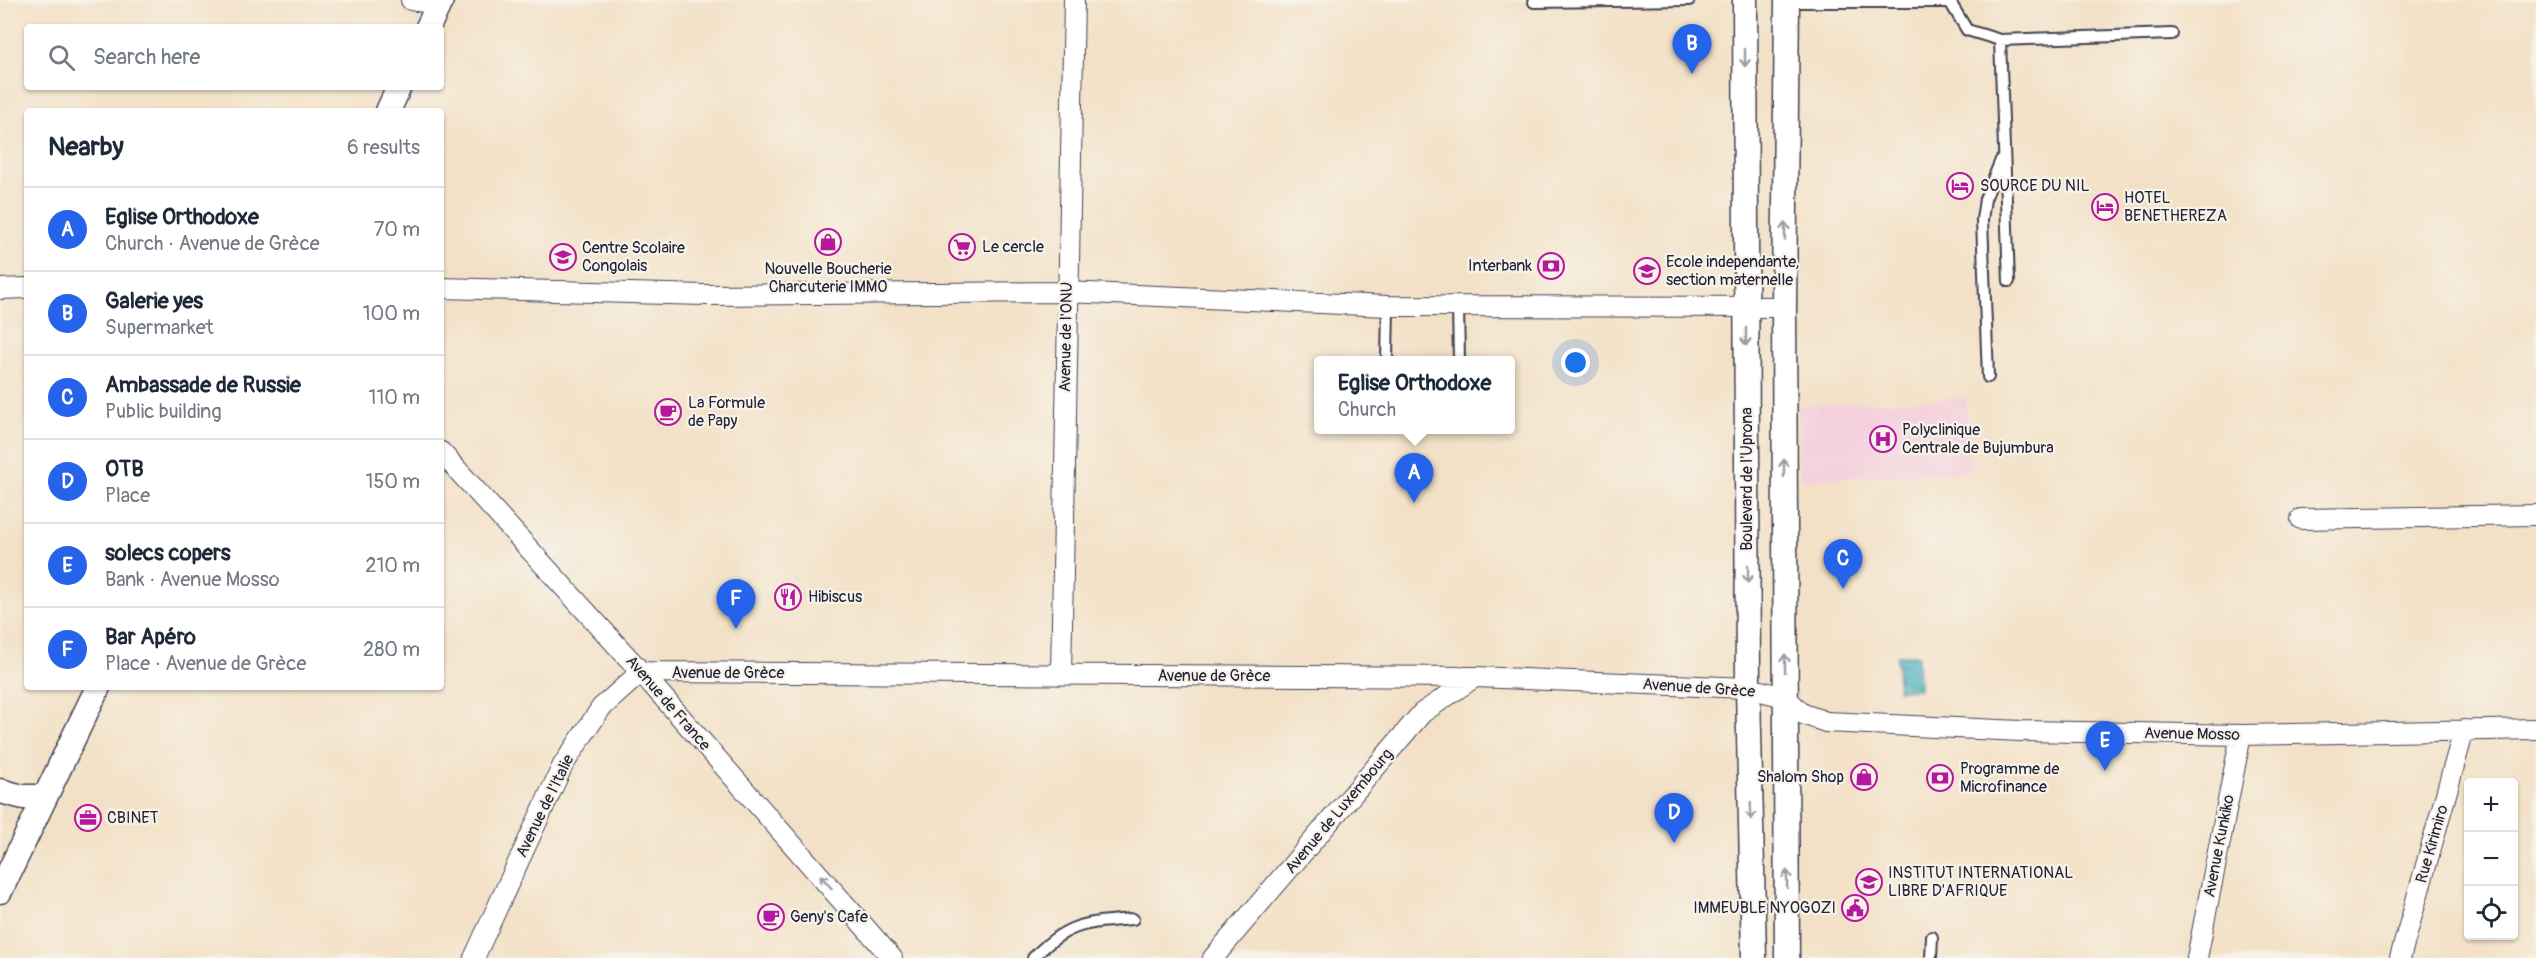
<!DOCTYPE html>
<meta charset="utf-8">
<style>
:root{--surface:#fff;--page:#f6f6f7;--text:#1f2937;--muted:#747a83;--line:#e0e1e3;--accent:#2563eb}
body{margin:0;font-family:Pangolin,sans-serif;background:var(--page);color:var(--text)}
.controls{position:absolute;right:18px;bottom:18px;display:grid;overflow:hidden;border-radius:6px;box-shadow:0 2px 4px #0004}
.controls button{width:54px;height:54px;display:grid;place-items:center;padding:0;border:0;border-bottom:2px solid var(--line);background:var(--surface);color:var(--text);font:30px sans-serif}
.you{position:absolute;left:1576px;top:363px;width:21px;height:21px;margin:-15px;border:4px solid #fff;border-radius:50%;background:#1a73e8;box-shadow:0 0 0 9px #1a73e833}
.badge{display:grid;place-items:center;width:39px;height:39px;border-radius:50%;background:var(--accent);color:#fff;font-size:20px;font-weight:700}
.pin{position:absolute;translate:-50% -50px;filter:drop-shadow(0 2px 3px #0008)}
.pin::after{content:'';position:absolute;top:32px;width:21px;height:18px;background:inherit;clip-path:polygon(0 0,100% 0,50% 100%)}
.popup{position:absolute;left:1314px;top:356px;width:201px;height:78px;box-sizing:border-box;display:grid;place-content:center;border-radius:6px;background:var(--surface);filter:drop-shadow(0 2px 4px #0005);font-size:20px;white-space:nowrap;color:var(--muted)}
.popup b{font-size:22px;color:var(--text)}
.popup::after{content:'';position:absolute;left:50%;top:100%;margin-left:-12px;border:12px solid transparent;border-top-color:var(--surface)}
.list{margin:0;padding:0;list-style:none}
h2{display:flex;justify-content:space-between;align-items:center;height:78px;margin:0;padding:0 24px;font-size:26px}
h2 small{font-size:20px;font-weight:400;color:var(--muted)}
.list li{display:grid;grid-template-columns:39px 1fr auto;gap:18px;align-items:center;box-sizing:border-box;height:84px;padding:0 24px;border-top:2px solid var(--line)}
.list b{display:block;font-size:22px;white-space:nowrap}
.list p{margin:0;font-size:20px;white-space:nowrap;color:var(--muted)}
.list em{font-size:20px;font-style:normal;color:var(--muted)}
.icon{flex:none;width:33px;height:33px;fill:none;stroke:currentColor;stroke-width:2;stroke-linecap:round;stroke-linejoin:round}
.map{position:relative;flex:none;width:2536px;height:958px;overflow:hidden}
.search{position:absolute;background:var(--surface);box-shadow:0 2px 4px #0004;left:24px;top:24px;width:420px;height:66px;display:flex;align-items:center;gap:15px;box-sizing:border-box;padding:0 21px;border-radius:6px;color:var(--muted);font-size:22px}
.panel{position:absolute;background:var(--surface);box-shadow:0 2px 4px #0004;left:24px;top:108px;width:420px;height:582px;border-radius:6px}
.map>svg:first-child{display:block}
.built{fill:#f4cfdd}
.water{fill:url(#water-waves);stroke:#30677c;stroke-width:1.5}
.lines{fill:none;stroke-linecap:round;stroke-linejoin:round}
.service-casing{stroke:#413f50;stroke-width:14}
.minor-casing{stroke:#413f50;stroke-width:22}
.tertiary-casing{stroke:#413f50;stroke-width:27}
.service{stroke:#fff;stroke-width:10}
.minor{stroke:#fff;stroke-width:20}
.tertiary{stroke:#fff;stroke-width:24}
.oneway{stroke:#9c9ca7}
.labels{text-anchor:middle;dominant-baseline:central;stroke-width:4.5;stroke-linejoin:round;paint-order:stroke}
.poi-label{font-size:16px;fill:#22223b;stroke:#f7f3e8;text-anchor:start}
.street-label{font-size:16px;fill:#22223b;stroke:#f7f3e8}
</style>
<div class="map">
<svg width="2536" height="958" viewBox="0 0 2536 958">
<defs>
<pattern id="water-waves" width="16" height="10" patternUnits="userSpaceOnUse" patternTransform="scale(1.5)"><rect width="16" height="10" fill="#3facbe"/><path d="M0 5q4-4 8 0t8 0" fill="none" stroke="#348c9c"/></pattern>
</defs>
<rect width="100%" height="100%" fill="#f7f3e8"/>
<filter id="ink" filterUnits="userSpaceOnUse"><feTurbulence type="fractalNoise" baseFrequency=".0167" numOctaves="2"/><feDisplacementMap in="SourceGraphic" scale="12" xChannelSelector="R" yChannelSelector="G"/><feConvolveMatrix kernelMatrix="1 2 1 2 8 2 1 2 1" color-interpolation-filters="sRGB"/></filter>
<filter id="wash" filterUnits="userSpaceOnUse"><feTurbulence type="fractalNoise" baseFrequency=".008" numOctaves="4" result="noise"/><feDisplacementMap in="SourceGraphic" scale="24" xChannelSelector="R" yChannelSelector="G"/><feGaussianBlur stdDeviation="1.35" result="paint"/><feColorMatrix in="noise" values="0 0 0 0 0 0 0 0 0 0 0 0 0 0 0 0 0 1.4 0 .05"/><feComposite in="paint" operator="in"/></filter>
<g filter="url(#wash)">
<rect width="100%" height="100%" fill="#f3e1c7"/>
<!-- built -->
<path class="built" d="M1966,398L1970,472L1800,480L1797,406Z"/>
<!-- water -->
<path class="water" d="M1897,655H1918L1919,689L1898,690Z"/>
</g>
<g filter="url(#ink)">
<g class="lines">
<defs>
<path id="service" d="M1534,2L1689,0
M1787,2H1950L1967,30L2000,40L2172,34
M2000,40L2009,281
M1458,306L1459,360
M1387,360L1388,306
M1988,377L1982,220L1985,199L2001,160
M1033,958C1068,922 1086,923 1133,919
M1931,958L1932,937"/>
<path id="minor" d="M411,0L439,4
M441,288L704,295L1066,292L1388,306L1784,307
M0,289L27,288
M441,452L641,672L892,958
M2301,519L2536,515
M641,672L1475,677L1748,688L1785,697L1803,714L1826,722L2021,731L2241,735L2536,729
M1061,675L1074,0
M474,958L563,765L601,708L641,672
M1213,958L1422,713L1475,677
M2197,958L2241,735
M2400,958L2464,730"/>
<path id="tertiary" d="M1745,0L1748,688L1754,958
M1787,0L1784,307L1787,958
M428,27L441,0
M388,111L399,87
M0,791L23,797H43
M0,891L98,687"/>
</defs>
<!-- service casing -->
<use href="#service" class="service-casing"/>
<!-- minor casing -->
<use href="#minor" class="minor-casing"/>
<!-- tertiary casing -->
<use href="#tertiary" class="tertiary-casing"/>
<!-- service -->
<use href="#service" class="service"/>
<!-- minor -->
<use href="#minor" class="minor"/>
<!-- tertiary -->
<use href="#tertiary" class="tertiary"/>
</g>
<!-- one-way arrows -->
<defs><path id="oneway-shaft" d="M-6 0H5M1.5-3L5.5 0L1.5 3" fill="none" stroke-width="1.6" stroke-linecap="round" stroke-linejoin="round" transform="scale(1.5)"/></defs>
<g class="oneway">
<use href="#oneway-shaft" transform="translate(1745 58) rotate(90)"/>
<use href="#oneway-shaft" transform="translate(1785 231) rotate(-89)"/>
<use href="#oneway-shaft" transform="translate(1746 337) rotate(90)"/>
<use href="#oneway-shaft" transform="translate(1784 468) rotate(-90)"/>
<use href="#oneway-shaft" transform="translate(1748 574) rotate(90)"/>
<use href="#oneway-shaft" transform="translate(1785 663) rotate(-90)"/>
<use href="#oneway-shaft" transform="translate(1751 811) rotate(88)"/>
<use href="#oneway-shaft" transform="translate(1787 879) rotate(-91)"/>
<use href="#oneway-shaft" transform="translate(826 882) rotate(-131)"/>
</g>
</g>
<!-- icons -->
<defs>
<symbol id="hotel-ring" viewBox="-11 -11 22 22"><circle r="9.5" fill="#f7f3e8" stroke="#b5179e" stroke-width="1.5"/><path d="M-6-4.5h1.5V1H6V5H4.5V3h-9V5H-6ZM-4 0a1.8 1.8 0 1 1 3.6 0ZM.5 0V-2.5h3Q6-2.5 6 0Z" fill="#b5179e"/></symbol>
<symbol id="shop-ring" viewBox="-11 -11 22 22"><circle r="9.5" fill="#f7f3e8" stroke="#b5179e" stroke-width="1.5"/><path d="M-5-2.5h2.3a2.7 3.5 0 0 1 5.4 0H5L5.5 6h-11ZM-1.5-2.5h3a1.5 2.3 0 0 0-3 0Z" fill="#b5179e"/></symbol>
<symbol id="supermarket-ring" viewBox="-11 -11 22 22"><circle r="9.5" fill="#f7f3e8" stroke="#b5179e" stroke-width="1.5"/><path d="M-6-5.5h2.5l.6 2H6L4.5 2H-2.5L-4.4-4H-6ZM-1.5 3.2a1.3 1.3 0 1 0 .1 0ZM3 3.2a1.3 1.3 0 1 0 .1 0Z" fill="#b5179e"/></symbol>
<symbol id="school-ring" viewBox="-11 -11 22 22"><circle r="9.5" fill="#f7f3e8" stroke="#b5179e" stroke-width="1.5"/><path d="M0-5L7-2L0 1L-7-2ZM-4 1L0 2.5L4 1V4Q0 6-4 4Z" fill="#b5179e"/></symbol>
<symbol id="bank-ring" viewBox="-11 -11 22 22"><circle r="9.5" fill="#f7f3e8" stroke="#b5179e" stroke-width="1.5"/><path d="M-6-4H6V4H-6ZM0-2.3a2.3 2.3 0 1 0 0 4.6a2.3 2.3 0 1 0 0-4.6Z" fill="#b5179e"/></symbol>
<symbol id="cafe-ring" viewBox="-11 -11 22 22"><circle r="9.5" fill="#f7f3e8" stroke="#b5179e" stroke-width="1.5"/><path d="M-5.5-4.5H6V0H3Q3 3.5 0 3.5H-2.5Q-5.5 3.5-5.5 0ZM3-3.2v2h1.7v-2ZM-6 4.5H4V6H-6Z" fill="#b5179e"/></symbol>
<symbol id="hospital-ring" viewBox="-11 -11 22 22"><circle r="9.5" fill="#f7f3e8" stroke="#b5179e" stroke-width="1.5"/><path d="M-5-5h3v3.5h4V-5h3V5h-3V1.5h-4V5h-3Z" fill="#b5179e"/></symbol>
<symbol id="restaurant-ring" viewBox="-11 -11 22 22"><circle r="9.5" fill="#f7f3e8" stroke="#b5179e" stroke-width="1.5"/><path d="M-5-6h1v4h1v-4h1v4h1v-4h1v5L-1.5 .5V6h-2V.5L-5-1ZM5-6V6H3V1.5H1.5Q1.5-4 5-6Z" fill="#b5179e"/></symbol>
<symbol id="office-ring" viewBox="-11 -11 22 22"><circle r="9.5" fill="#f7f3e8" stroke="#b5179e" stroke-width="1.5"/><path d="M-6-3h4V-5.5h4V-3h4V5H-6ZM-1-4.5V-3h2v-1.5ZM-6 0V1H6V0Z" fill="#b5179e"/></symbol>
<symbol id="university-ring" viewBox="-11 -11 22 22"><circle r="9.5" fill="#f7f3e8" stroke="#b5179e" stroke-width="1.5"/><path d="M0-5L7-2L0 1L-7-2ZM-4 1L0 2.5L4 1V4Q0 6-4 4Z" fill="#b5179e"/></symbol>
<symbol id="civic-ring" viewBox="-11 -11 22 22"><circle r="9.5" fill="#f7f3e8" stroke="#b5179e" stroke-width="1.5"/><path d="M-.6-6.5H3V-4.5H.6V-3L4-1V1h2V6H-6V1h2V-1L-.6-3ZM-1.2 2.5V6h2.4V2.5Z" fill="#b5179e"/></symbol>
</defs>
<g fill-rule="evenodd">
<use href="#hotel-ring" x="1945" y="171" width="30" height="30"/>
<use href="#hotel-ring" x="2090" y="192" width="30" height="30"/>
<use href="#shop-ring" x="813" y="227" width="30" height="30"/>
<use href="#supermarket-ring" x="947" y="232" width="30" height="30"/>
<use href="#school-ring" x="548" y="242" width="30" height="30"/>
<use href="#bank-ring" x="1536" y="251" width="30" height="30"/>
<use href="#school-ring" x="1632" y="256" width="30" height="30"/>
<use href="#cafe-ring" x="653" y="397" width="30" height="30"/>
<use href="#hospital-ring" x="1868" y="424" width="30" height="30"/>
<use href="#restaurant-ring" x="773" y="582" width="30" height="30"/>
<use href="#shop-ring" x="1849" y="762" width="30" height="30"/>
<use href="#bank-ring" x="1925" y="763" width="30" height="30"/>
<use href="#office-ring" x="73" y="803" width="30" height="30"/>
<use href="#university-ring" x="1854" y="867" width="30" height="30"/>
<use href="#civic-ring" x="1840" y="893" width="30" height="30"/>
<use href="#cafe-ring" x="756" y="902" width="30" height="30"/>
</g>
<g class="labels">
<!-- poi labels -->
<g class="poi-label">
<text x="1980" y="186">SOURCE DU NIL</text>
<text x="2124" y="198">HOTEL<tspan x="2124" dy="18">BENETHEREZA</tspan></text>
<text x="982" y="247">Le cercle</text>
<text x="582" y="248">Centre Scolaire<tspan x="582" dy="18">Congolais</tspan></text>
<text x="1666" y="262">Ecole independante,<tspan x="1666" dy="18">section maternelle</tspan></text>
<text x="1532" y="266" text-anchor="end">Interbank</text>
<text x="828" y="269" text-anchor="middle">Nouvelle Boucherie<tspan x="828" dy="18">Charcuterie IMMO</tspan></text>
<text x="688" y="403">La Formule<tspan x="688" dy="18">de Papy</tspan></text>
<text x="1902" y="430">Polyclinique<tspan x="1902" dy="18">Centrale de Bujumbura</tspan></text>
<text x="808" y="597">Hibiscus</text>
<text x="1960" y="769">Programme de<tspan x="1960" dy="18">Microfinance</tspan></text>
<text x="1844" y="777" text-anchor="end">Shalom Shop</text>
<text x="107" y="818">CBINET</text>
<text x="1888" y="873">INSTITUT INTERNATIONAL<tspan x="1888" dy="18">LIBRE D'AFRIQUE</tspan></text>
<text x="1836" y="908" text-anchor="end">IMMEUBLE NYOGOZI</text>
<text x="790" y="917">Geny's Cafe</text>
</g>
<!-- street labels -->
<g class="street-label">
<text transform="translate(1066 337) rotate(-89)">Avenue de l'ONU</text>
<text transform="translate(1747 479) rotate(-90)">Boulevard de l'Uprona</text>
<text x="728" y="673">Avenue de Grèce</text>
<text x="1214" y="676">Avenue de Grèce</text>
<text transform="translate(1699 688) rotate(4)">Avenue de Grèce</text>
<text transform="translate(668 703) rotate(49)">Avenue de France</text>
<text transform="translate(2192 734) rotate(1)">Avenue Mosso</text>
<text transform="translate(545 806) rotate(-64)">Avenue de l'Italie</text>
<text transform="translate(1339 811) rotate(-50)">Avenue de Luxembourg</text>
<text transform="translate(2432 844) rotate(-74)">Rue Kirimiro</text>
<text transform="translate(2219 846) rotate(-79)">Avenue Kunkiko</text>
</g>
</g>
</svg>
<div class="controls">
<button>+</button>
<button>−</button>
<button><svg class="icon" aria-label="locate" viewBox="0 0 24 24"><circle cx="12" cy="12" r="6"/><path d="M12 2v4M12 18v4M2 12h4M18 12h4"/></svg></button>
</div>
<div class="you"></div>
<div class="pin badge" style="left:1414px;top:503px">A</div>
<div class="popup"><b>Eglise Orthodoxe</b>Church</div>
<div class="pin badge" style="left:1692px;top:74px">B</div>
<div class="pin badge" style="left:1843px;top:589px">C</div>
<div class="pin badge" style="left:1674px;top:843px">D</div>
<div class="pin badge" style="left:2105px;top:771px">E</div>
<div class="pin badge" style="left:736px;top:629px">F</div>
<div class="search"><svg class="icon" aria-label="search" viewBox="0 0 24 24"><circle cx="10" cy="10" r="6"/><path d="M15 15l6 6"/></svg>Search here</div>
<section class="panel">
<h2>Nearby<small>6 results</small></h2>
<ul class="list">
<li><span class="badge">A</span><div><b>Eglise Orthodoxe</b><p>Church · Avenue de Grèce</p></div><em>70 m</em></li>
<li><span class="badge">B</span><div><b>Galerie yes</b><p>Supermarket</p></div><em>100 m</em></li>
<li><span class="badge">C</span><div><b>Ambassade de Russie</b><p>Public building</p></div><em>110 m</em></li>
<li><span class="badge">D</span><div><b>OTB</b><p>Place</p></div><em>150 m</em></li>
<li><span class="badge">E</span><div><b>solecs copers</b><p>Bank · Avenue Mosso</p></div><em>210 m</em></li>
<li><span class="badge">F</span><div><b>Bar Apéro</b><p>Place · Avenue de Grèce</p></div><em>280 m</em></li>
</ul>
</section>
</div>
